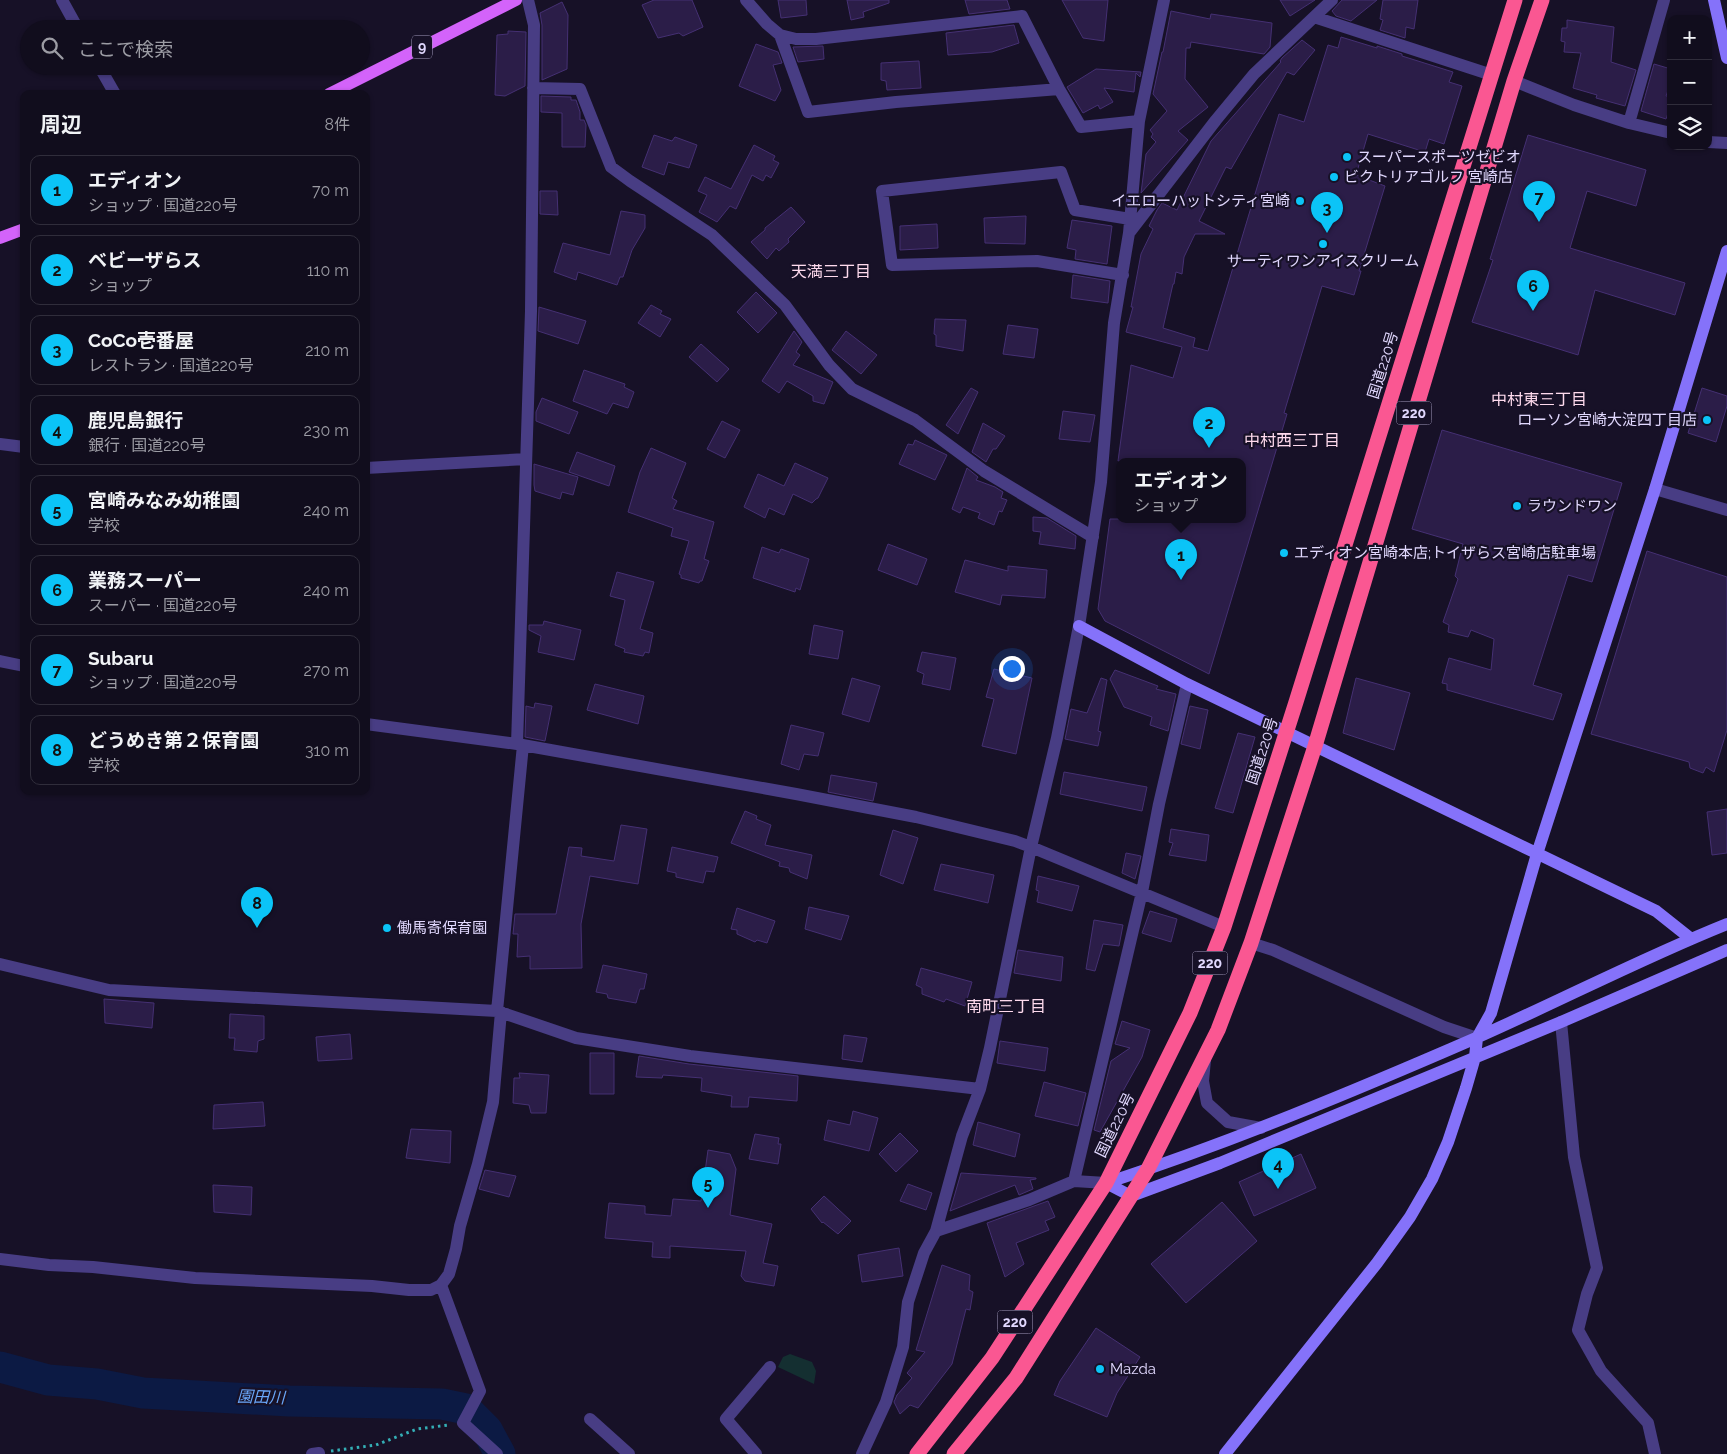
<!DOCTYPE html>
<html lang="ja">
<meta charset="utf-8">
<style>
:root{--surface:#110d1d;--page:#1a1626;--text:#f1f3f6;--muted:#9c9ca4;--line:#302d3b;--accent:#0bc4f7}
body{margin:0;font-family:Raleway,"Noto Sans JP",sans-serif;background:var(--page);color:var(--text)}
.controls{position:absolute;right:15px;top:15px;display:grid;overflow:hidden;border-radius:10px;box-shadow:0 1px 4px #0004}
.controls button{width:45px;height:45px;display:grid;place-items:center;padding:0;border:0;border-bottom:1px solid var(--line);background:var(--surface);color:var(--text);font:25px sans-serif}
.you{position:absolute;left:1011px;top:668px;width:18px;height:18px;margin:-12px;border:4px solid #fff;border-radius:50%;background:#1a73e8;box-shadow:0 0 0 8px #1a73e833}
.badge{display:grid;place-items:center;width:32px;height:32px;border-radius:50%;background:var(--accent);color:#111;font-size:16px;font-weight:700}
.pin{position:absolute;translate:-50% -41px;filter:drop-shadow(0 1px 2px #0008)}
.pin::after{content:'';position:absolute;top:26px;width:18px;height:15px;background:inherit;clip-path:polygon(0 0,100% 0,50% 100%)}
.popup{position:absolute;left:1116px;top:458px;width:130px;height:65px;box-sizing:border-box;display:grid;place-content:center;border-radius:10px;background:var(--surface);filter:drop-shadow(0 1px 4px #0005);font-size:16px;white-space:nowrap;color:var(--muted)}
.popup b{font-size:19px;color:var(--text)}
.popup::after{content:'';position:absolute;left:50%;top:100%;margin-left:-10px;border:10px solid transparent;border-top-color:var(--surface)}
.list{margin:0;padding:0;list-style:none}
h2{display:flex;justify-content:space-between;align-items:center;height:65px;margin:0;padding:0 20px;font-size:21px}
h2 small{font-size:16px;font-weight:400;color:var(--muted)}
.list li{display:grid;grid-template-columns:32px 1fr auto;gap:15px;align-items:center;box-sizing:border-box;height:70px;margin:0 10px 10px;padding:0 10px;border:1px solid var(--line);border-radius:10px}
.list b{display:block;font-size:19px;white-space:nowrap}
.list p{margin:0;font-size:16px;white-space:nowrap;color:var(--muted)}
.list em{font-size:16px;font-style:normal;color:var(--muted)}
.icon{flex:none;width:28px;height:28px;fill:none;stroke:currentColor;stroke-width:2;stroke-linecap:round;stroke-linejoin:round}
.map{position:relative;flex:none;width:1727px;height:1454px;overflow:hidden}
.search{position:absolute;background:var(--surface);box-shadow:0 1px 4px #0004;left:20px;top:20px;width:350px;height:55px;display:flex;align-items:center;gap:12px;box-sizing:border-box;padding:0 18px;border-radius:28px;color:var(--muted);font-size:19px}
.panel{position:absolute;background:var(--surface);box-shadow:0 1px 4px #0004;left:20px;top:90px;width:350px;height:705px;border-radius:10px}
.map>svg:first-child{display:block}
.green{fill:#142f31}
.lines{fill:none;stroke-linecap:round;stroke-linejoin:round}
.river{stroke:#0c1a44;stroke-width:31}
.building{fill:#2b1d48;stroke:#453073}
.path{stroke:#34afb6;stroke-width:3;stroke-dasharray:2.5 4;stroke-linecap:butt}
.street{stroke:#483d84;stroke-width:12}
.secondary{stroke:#8572fa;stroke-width:12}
.primary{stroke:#d363fa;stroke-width:12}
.highway{stroke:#fa5792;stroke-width:15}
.poi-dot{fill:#0bc4f7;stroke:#171127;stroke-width:2}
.labels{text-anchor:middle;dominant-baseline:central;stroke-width:4.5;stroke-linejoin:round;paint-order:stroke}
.shield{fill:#171127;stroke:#a49cbe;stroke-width:1}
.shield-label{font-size:14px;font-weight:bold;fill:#e1d8fe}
.poi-label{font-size:15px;fill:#e1d8fe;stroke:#171127;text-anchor:start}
.street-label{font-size:15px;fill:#e1d8fe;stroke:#171127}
.neighbourhood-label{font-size:16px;fill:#fedaed;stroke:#171127}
.water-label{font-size:16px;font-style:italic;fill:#6aa7fa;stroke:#171127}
</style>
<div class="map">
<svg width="1727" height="1454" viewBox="0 0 1727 1454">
<rect width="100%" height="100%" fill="#171127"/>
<!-- green -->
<path class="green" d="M790,1354L812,1362L816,1371L814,1384L778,1367L783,1357Z"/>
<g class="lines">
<!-- river -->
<path class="river" d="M0,1367L48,1380L97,1384L143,1393L289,1401L442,1404L466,1409L487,1430L500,1454"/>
</g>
<!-- building -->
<path class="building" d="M654,0H692L703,27L683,36L679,33L658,38L642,5Z
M778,0H806L807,15L781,18Z
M847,0H889V3L863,12L864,17L851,20Z
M965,0H1007L1010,9L969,14Z
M1062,0H1108L1104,41L1083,38Z
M1280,0H1315L1290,16Z
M1342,0H1377L1351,21L1336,16L1332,11Z
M1383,0H1418L1414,29L1406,27L1405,38L1380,30L1383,20L1380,19Z
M562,2L568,15L567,69L542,80V25L540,13Z
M1171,11L1210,19L1211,14L1272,23L1270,47L1264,54L1191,42L1190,48H1186L1185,79L1208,107L1178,131L1188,140L1141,193L1146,154L1156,142L1151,137L1153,134L1150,130L1167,111L1153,94L1162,52H1163Z
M1567,20L1614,27L1611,62L1636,70L1625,106L1596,98L1597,95L1573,88L1581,53L1564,52L1565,42L1561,41L1562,28H1567Z
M1014,25L1019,43L992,52L948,55L946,33Z
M508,31L526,32L525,86L505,96L495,95L497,35L508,34Z
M1341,37L1377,48V46L1402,54V56L1453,72L1449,82L1462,86L1444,144L1429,139L1425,152L1368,134L1356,175L1385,186L1359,271H1361L1354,295L1322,286L1284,413L1287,414L1209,674L1105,621L1098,609L1110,519H1242V461H1118L1131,365L1173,378L1182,347L1126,332L1133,307H1131L1141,254L1153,229L1149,226L1157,210L1162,203L1177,210L1211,141L1281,62L1280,61L1282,58L1302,40L1315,50L1294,75L1287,72L1231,169L1226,167L1199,221L1225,234H1195L1184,257L1182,274L1176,272L1174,284H1173L1163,328L1195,338L1193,347L1208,351L1279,114L1304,122L1328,45L1338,48Z
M756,44L778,52L782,63L773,65L781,90L775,101L739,86Z
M823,46L824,59L798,62L793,47Z
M919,61L921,88L887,90L886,81L881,80V63Z
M1654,64L1671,69V82L1666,96L1671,97V104L1666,119L1641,111Z
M1096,69L1141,72L1140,77L1136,73L1134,92L1104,88L1113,102L1100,109L1098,105L1083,113L1067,87Z
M541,96L571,97V100H576L580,112V120H584L586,125L585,147H562V113L541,112Z
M654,135L672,141L675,137L697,145L689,168L668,162L664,175L642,167Z
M1528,135L1646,170L1636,206L1587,191L1570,248L1685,283L1675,315L1595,290L1578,355L1472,322L1493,260L1490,259Z
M754,145L775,156L773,160L779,163L771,178L766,175L763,181L752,175L736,209L730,206L717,222L699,212L707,195L698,191L705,177L731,189Z
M540,191H557L558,215L540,214Z
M791,207L805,222L788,239L789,242L779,251L776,248L767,259L751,242L765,230V228Z
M621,211L645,215V228L632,250L623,277H620L617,285L578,272L576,280L554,272L563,243L610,255Z
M1026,216L1025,244L985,243L984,218Z
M1072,220L1112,226L1107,264L1075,259L1076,250L1067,248Z
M937,224L938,248L900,250V226Z
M1073,275L1110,281L1108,303L1071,298Z
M756,292L777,313L758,333L737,312Z
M651,305L662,311L660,314L671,319L660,337L638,323Z
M539,307L586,321L578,344L538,331Z
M935,319L966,320L963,351L936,346V335L934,334Z
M1008,325L1038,329L1034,358L1003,354Z
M794,331L802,342L796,352L800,355L793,365L833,382L824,404L813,401V396L787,381L779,393L762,381Z
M846,331L877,355L861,374L832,350Z
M701,344L729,369L717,382L689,357Z
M584,370L625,384L624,387L634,392L628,408L613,403L607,414L573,401Z
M971,388L978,392L958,434L946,425Z
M1702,388L1727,396V406L1716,442L1688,433Z
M542,398L578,412L569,434L536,421V412Z
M1063,411L1095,415L1090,442L1059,439Z
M722,421L740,430L725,458L707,449Z
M983,423L1005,436L996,449H993L986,462L972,452Z
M1442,430L1622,483L1592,582L1568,575L1533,685L1562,694L1553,720L1447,690V684L1442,683L1449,658L1491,670L1494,639L1471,630L1468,637L1448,632L1449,625L1443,622L1458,579L1455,576L1463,544L1412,529Z
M915,440L947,455L935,480L899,464L908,444L913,445Z
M651,448L686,463L672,498L677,501L673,509L714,522L704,559L709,561L702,581H700L699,583L681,578V575L679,574L689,541L671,536L673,528L628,512L640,472Z
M577,452L615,466L609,486L569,472Z
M795,463L828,478L818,498L816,499L812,503L793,494L784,515L769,508L765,518L744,507L758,474L784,486Z
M534,464L578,477L573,495L562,492L560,499L535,491L534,485Z
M967,468L978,477L976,480L995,487L1003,492L1001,498L1007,500L1002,512L999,511L994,525L978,518L980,513L963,507L960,513L952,509Z
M1033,517L1047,518L1076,536L1075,549L1039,544L1041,532L1033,531Z
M888,544L927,559L917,585L878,570Z
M762,547L779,553L781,549L809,559L800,590L796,588L795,592L753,578Z
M1647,551L1727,577V730L1714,772L1706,767L1703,773L1690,768L1689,762L1591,734Z
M965,560L1008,571V566L1047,570L1045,598L1002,595L1000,605L955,592Z
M617,572L654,582L640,629L653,633L649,653L645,652L643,656L624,652L625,649L615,645L625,600L610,596Z
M544,621L581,630L574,660L538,652L541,636L529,630V625H543Z
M814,625L843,631L838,659L809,654Z
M922,652L956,658L950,690L922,684L924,674L917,671Z
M994,669L1032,678L1016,754L982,746L994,699L986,697Z
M1115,670L1158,686L1156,689L1176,694L1168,731L1150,725L1152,717L1124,707L1110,679Z
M852,678L880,686L869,722L842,714Z
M1101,678L1107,680L1098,731L1101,732L1098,746L1065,739L1071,709L1087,713Z
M1356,678L1410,693L1394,750L1343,733Z
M595,684L644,696L638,724L587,710Z
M535,703L552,706L545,741L525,737L526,706L534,708Z
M1190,706L1208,710L1200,749L1181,744Z
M791,725L824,733L818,756L804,754L799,770L781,764Z
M1238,733L1255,737L1233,813L1215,808Z
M1064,772L1147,787L1142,811L1060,794Z
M831,775L877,783L873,801L828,792Z
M1727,809V853L1712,855L1707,812Z
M745,811L757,816L756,819L771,825L765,845L812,855L807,879L790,872L789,868L779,866L780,862L731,843Z
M621,825L647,829L638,884L590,876L581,924L582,968L530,969V956L517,957L518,934H513L515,914H556L569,847L582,848L581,856L614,861Z
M1171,829L1209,835L1206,861L1169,855L1173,843L1169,842Z
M893,830L918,838L903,884L880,875Z
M672,847L718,857L714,872L706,871L703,883L676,877V873L667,871Z
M1126,853L1141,856L1135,879L1122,873Z
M941,864L994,875L988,903L934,890Z
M1038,876L1079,886L1072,911L1037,902L1039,891L1036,890Z
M809,907L849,916L841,940L805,929Z
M737,908L775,921L767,943L757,940L755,942L737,934V930L731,929Z
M1150,911L1177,919L1171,942L1142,933Z
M1094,920L1123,925L1119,946L1103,944L1095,971L1086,969Z
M1018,950L1063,957L1061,981L1014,973Z
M603,965L647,974L644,989H640L636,1003L608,998L607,994L596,992Z
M921,968L972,982L965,1006L946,999L944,1002L922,994V988L916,985Z
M104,999L154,1003L152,1028L105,1023Z
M230,1014L264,1016V1039L258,1041L257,1052L234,1050L235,1038H229Z
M1122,1021L1150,1030L1142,1057L1100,1132L1094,1130L1111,1061L1130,1048L1115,1044Z
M350,1034L352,1059L318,1061L316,1037Z
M844,1035L867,1038L862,1062L842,1059Z
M1000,1041L1048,1048L1045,1071L997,1063Z
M590,1053H614V1094H590Z
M639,1056L689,1064L798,1076L797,1101L749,1097L748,1107H731L732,1096L701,1091L702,1078L663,1075L662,1078L636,1077Z
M519,1073L549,1075L546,1113H531L529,1105L513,1103L514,1078H520Z
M1044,1082L1086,1093L1078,1126L1035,1116Z
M263,1102L265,1126L213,1129L214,1105Z
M853,1111L878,1118L869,1151L824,1140L828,1120L850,1125Z
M978,1122L1020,1134L1015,1157L973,1145Z
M411,1129L451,1131L450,1163L406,1158Z
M900,1133L918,1151L896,1172L879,1154Z
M755,1134L779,1138L778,1144H781L778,1164L749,1159Z
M708,1150L730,1154L736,1169L730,1215L772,1224L763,1263L778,1266L774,1286L745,1281L741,1276L746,1251L670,1246V1258L652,1257L653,1242L605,1238L609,1203L645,1206V1214L671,1216L673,1199L701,1201Z
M1301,1154L1316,1188L1254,1216L1239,1182Z
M485,1170L516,1176L509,1197L479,1189Z
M961,1173L1036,1178V1179L1030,1180L1033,1189L1019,1195L1015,1185L950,1211Z
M908,1184L932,1193L926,1210L900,1201Z
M213,1185L252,1187L251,1215L214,1212Z
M824,1196L851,1221L838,1234L823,1222L822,1223L811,1209Z
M1048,1201L1055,1217L1045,1221L1049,1230L1016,1243L1024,1264L1005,1277L987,1223Z
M1222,1202L1257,1241L1186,1303L1151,1264Z
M899,1248L903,1276L862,1282L858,1255Z
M942,1265L970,1275L969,1290L973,1292L970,1310L966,1309L952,1364L918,1408L910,1405L900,1414L894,1402L897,1395L912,1378L907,1373L925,1352L916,1350Z
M1096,1328L1140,1357L1117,1393L1107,1417L1054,1395L1060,1381Z"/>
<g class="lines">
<!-- path -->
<path class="path" d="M331,1451L376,1445L417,1429L449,1425"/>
<!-- street -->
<path class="street" d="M62,0L78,29
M746,0L767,24L780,35L808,112L896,102L1059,89
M1314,17L1492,75
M780,35L796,39H816L1022,16L1059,89L1081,127L1139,121
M99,66L115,94
M1514,81L1574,105L1629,123L1671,133
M533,88L580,89L611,167L630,181L712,235L785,305L829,365L852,389L915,420L984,471L1093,537
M1629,123L1664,0
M1708,142L1727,143
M1129,233L1216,120L1254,74L1332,0
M1123,275L1037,261L892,265L882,191L1061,172L1075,210L1130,219
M0,444L24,447
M366,468L526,459
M1655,489L1727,510
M0,661L24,666
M366,724L517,744L796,794L916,817L1015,841L1031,847L1224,927
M517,744L531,311L534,25L528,0
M1251,943L1273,950L1444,1027L1477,1038
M0,964L109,990L497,1011L576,1038L690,1056L980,1089
M1561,1022L1574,1157L1597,1268L1587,1294L1578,1330L1601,1371L1648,1423L1655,1454
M1205,1060L1203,1081L1207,1103L1228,1122L1261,1128
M1074,1181L1142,892L1159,804L1187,684
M936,1231L1029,1200L1074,1181L1106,1183
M0,1259L49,1265L93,1267L195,1278L372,1286L409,1290H431L441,1285L449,1274L456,1249L460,1226L478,1164L493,1102L501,1012L497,1011L523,745L517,744
M441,1285L480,1391L463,1423L497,1454
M590,1419L629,1454
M312,1454L319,1453
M756,1454L726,1419L770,1367
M862,1454L886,1402L903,1347L908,1302L924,1253L936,1231L962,1136L980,1089L990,1048L1031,847L1057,738L1079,626L1101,482L1114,323L1129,233L1139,121L1164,0"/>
<!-- secondary -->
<path class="secondary" d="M1714,0L1727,58
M1079,626L1187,684L1656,911L1690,938
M1106,1183C1232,1142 1354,1091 1476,1038C1560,1001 1642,958 1727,924
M1106,1183L1131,1196L1220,1163L1561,1022L1727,950
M1225,1454L1377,1263L1410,1217L1432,1179L1448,1142L1466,1088L1475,1057L1477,1038L1491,1013L1537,854L1655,489L1727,251"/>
<!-- primary -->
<path class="primary" d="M329,94L516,0
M0,238L24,229"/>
<!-- highway -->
<path class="highway" d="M917,1454L992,1358L1106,1183L1190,1013L1224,927L1296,702L1515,0
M954,1454L1016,1378L1131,1196L1148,1169L1218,1030L1251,943L1315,746L1514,81L1542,0"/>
</g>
<!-- markers -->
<g class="poi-dot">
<circle cx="1347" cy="157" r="5"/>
<circle cx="1334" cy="177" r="5"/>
<circle cx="1300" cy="201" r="5"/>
<circle cx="1323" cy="244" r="5"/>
<circle cx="1707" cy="420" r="5"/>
<circle cx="1517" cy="506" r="5"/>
<circle cx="1284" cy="553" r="5"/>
<circle cx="387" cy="928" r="5"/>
<circle cx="1100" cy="1369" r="5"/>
</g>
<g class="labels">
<!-- shield labels -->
<g class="shield">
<rect x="412" y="35.5" width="20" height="23" rx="4"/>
<rect x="1396.5" y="401.5" width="35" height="23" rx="4"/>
<rect x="1192.5" y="951.5" width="35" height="23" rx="4"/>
<rect x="997.5" y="1310.5" width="35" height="23" rx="4"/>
</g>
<g class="shield-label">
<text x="422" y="47">9</text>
<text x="1414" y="413">220</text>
<text x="1210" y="963">220</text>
<text x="1015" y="1322">220</text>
</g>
<!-- poi labels -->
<g class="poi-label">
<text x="1357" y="157">スーパースポーツゼビオ</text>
<text x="1344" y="177">ビクトリアゴルフ 宮崎店</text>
<text x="1290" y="201" text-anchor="end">イエローハットシティ宮崎</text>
<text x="1323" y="261" text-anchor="middle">サーティワンアイスクリーム</text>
<text x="1697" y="420" text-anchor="end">ローソン宮崎大淀四丁目店</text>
<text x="1527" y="506">ラウンドワン</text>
<text x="1294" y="553">エディオン宮崎本店;トイザらス宮崎店駐車場</text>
<text x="397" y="928">働馬寄保育園</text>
<text x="1110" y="1369">Mazda</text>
</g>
<!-- street labels -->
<g class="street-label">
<text transform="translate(1383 365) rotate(-73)">国道220号</text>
<text transform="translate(1262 751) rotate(-72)">国道220号</text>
<text transform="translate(1115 1125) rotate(-64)">国道220号</text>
</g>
<!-- neighbourhood labels -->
<g class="neighbourhood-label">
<text x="831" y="271">天満三丁目</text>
<text x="1539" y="399">中村東三丁目</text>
<text x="1292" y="440">中村西三丁目</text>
<text x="1006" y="1006">南町三丁目</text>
</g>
<!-- water labels -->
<g class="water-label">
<text transform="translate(261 1397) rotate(2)">園田川</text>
</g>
</g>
</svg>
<div class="controls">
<button>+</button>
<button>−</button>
<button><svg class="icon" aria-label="layers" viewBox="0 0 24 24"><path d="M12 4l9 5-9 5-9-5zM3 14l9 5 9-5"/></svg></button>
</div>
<div class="you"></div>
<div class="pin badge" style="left:1181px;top:580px">1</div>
<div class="popup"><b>エディオン</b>ショップ</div>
<div class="pin badge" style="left:1209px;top:448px">2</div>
<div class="pin badge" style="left:1327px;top:233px">3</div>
<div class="pin badge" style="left:1278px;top:1189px">4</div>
<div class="pin badge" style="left:708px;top:1208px">5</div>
<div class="pin badge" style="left:1533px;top:311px">6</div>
<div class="pin badge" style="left:1539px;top:222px">7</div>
<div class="pin badge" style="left:257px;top:928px">8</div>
<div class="search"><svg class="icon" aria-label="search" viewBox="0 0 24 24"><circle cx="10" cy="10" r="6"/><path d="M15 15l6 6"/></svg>ここで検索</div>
<section class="panel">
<h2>周辺<small>8件</small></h2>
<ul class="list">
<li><span class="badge">1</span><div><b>エディオン</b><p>ショップ · 国道220号</p></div><em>70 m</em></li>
<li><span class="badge">2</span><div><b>ベビーザらス</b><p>ショップ</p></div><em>110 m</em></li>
<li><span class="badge">3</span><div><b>CoCo壱番屋</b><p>レストラン · 国道220号</p></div><em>210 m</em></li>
<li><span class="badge">4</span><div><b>鹿児島銀行</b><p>銀行 · 国道220号</p></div><em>230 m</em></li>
<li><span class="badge">5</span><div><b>宮崎みなみ幼稚園</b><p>学校</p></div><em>240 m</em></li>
<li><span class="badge">6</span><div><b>業務スーパー</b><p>スーパー · 国道220号</p></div><em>240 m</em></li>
<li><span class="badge">7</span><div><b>Subaru</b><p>ショップ · 国道220号</p></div><em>270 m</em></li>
<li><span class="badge">8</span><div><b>どうめき第２保育園</b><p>学校</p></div><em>310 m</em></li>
</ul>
</section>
</div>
